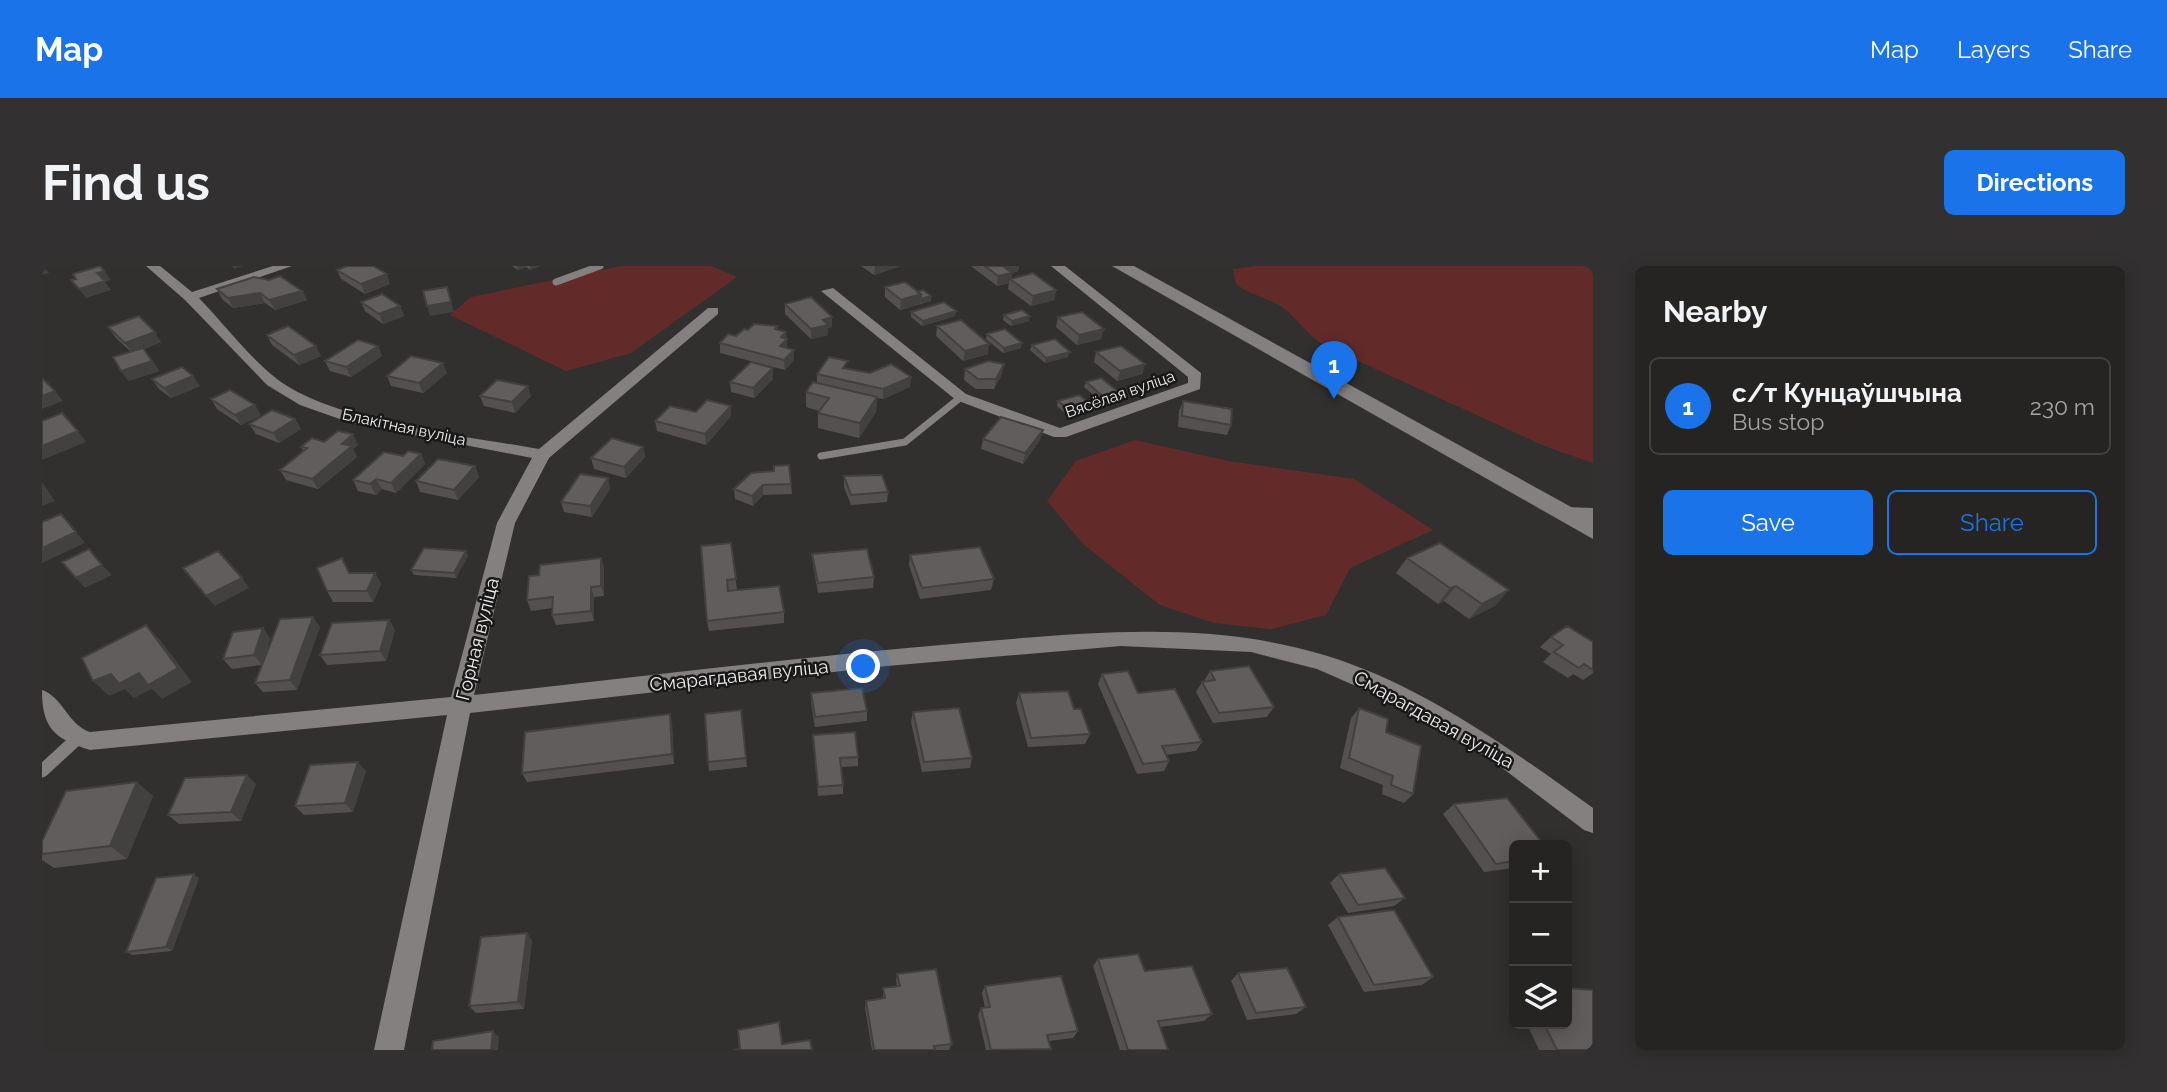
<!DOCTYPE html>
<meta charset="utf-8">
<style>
:root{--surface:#262423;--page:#323030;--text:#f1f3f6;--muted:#a4a4a6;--line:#424141;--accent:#1a73e8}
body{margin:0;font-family:Raleway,sans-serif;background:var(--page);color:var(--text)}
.controls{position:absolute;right:21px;bottom:21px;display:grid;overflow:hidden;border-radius:10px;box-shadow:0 4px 18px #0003}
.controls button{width:63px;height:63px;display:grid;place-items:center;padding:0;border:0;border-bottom:2px solid var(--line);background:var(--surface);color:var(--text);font:35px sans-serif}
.you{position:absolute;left:822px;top:401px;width:24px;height:24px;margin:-18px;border:5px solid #fff;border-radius:50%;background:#1a73e8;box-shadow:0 0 0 10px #1a73e833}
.badge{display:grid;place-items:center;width:46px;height:46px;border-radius:50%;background:var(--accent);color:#fff;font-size:23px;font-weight:700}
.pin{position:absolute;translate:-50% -58px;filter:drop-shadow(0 2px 4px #0008)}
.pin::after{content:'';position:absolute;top:37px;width:24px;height:21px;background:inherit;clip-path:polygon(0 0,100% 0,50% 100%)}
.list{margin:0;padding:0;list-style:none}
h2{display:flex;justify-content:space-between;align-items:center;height:91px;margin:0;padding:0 28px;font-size:30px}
h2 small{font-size:23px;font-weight:400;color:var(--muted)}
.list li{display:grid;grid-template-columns:46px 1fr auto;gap:21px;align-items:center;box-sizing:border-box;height:98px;margin:0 14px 14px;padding:0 14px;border:2px solid var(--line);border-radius:10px}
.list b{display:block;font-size:26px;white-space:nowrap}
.list p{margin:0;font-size:23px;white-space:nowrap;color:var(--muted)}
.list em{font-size:23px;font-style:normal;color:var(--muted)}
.actions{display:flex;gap:14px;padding:21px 28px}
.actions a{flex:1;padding:16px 0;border:2px solid var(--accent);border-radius:10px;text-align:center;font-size:24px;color:var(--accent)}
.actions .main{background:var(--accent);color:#fff}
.icon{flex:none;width:38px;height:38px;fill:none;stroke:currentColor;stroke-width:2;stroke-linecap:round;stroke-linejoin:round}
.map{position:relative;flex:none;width:1551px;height:784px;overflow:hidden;border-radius:10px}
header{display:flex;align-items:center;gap:42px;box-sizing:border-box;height:98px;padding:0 35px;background:var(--accent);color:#fff}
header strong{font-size:33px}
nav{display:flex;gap:38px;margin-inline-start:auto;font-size:24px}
.intro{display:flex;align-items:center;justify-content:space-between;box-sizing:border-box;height:168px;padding:0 42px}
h1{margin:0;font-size:49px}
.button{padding:18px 32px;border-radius:10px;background:var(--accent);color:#fff;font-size:24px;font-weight:700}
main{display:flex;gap:42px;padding:0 42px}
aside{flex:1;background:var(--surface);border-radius:10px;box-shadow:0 4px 18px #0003}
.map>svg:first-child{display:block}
.green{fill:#622b2a}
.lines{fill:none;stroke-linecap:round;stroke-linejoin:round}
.lane-far1{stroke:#83807f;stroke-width:7}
.lane{stroke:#83807f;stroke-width:13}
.street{fill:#83807f;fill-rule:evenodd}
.secondary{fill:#83807f;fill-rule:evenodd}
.wall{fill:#53504f}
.shaded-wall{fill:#434140}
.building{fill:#605d5c;stroke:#434140;stroke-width:2}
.labels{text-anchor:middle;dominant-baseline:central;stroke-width:5;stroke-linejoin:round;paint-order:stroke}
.far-street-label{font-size:16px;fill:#ecebea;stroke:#191818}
.street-label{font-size:19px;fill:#ecebea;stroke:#191818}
</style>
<header>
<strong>Map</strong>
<nav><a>Map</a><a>Layers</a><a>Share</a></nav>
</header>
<div class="intro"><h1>Find us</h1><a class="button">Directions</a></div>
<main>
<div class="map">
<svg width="1551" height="784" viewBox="0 0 1551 784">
<rect width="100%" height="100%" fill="#32302f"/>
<!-- green -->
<path class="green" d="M579,0H669L695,11L589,87L524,105L408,49L429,31Z
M1214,0H1551V197L1505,181L1281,79C1265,68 1258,56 1244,44C1233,34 1208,29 1194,18L1191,3Z
M1093,174L1186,195L1312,213L1391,264L1308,302L1284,349L1229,363L1172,357L1118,339L1041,278L1005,235L1034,195Z"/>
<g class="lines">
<!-- lane-far1 -->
<path class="lane-far1" d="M514,16L558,0
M779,190L863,176L919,131"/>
<!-- lane -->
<path class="lane" d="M0,505L37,471"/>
<!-- street -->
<path class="street" d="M104,0H118L150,26L231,0H250L157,32C182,58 207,91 235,113C291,156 425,170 497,183L666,42H676V48L507,192L473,257L432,429C591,411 750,392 910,378C1034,368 1161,352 1282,389C1377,417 1472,485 1551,542V567L1542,564L1447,492L1339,431L1275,403L1209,386L1079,380L845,400L428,447L362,784H332L405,449L48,484C13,473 0,463 0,424C21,431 26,459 48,466L409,431L455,257L490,192L309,157L258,139L225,119L143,34Z
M1009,0H1023L1159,107L1158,123L1024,171H1012L914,134L779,25L791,22L924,128L1018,162L1146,117V111Z
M1523,241L1551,242V254L1517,251L1514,247Z"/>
<!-- secondary -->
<path class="secondary" d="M1070,0H1092L1551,253V273Z"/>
</g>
<!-- wall -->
<path class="wall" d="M470,0H498L488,4L484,1L476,4Z
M819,0H859L832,9Z
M929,0H977L976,5L970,7L969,13L1014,24L1012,34L989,40L966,23L967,17L955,20Z
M295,4L348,18L323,28L299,13Z
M843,21L889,35L858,44L843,31Z
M175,23L260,25L265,34L233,44L223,37L191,42L180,33Z
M319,36L358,40L362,50L341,58L323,45Z
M743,38L790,61L786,62V69L769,73L743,48Z
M914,45L913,50L880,60L869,51V46Z
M962,49L987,55L969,60L961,54Z
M1016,51L1059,73L1035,79L1014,61Z
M895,60L946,88L921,95L894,70Z
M66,61L119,76L102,83L117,105L86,115L89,86L73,71Z
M706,64H736L744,66L745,82L752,84V94L743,104L678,87V77L694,70Z
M945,68L979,82L961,87L944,73Z
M225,69L279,90L257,99L230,79Z
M990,79L1026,91L1003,97L988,84Z
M336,80L340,90L309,111L288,105L283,95Z
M1054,86L1103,98L1100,108L1075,115L1052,96Z
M731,102V113L712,132L689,126L688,116Z
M805,103L828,107L869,111L868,121L841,133L835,132L834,146L817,172L776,162V147L777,145L764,141V126L775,117V108Z
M923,103L960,108L952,123H934L922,114Z
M405,107L381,127L349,120L345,110Z
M110,113L158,120L129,132L117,123Z
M1044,116L1079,128L1077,133L1062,138L1042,121Z
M438,130H489L473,147L442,140Z
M169,133L219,149L199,159L175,143Z
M1016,135L1045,142L1025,149L1015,140Z
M1141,135L1189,159L1185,169L1136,161L1137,145Z
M654,146L689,150L664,179L615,165L613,155Z
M253,153L259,163L237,177L214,168L207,158Z
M1001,164L998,174L981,198L939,183L941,173Z
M282,176L316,179L311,183L315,191L276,223L244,214L238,204L261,185L259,181Z
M601,181L603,191L584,212L552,203L549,192Z
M379,188L383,198L354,227L340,223L334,229L316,225L311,214L361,190Z
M433,200L437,211L416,234L378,226L374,215Z
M732,205L749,218L750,228L721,229L711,240L693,233L692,223Z
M802,210L846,226L845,236L809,239L802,221Z
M566,212L568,223L550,251L522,246L519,236Z
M689,277L695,324L742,346V357L667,365L665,355Z
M424,285L426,290L414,312L372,309L369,304Z
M770,288L832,311L831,322L776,327L771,299Z
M868,289L952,313L949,324L878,333L867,299Z
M559,292L562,302V330L552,331V355L514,359L510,349L511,342L489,345L485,334L497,309Z
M1365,292L1454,339L1427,353L1402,335L1396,338L1354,307Z
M306,303L308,307H333L339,318L331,336H291L285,325Z
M347,354L353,364L344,395L285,399L278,389Z
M278,361L255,424L221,426L213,417L220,399L190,403L181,393L228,372L222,394Z
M1509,371L1551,376V407L1541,414L1531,408L1526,412L1501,396L1509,388L1498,381Z
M1168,405L1232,441L1225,451L1171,457L1154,426L1160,416L1162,415Z
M1060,408L1096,427L1160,476L1154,485L1124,489L1127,495L1122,505L1095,508L1056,418Z
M769,427L825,445V455L773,461L769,437Z
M977,427L1032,443L1048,468L1043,478L986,481L974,437Z
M1317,442L1371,528L1362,537L1340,528L1341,519L1298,502L1309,452Z
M699,444L705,501L667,505L666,496Z
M871,446L930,492L928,502L880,506L869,456Z
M630,458L632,498L485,516L480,507Z
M771,469L816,491V500L799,501L801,519V528L776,530Z
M324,505L311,546L262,549L253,540Z
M214,518L199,555L137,558L126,549Z
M111,530L85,593L12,602L0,594V575Z
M1412,538L1472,579V602L1442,606L1401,548Z
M1297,608L1363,632L1352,640L1306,647L1288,617Z
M157,612L130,685L91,689L84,686Z
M1296,651L1391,711L1380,719L1322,726L1286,659Z
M485,667L490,675L482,743L434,747L427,740Z
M1056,693L1103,705L1170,748L1162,755L1118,761L1126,784H1078L1051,700Z
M1196,707L1264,741L1254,748L1205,754L1189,715Z
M855,708L910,778L907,784H830L823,742L824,735L841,732V722L855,720L854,715Z
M943,720L1036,765L1031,772L1006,775L1008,784H944L936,749L939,742H943L940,727Z
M1525,722L1551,784H1497L1485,758H1525Z"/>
<!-- shaded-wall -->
<path class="shaded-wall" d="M0,0H2L7,7L0,9Z
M190,0H201L192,3Z
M475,0H484V1L476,4Z
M488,0H498L488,4Z
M833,0H859L832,9Z
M960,0H977L976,5L970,7L967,17L955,20L956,10Z
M62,5L69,14L63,16L69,24L44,32L37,23L55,7Z
M345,8L348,18L323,28L319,18Z
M405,21L412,46L388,50L385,40Z
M1014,24L1012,34L989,40L991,30Z
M260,25L265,34L233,44L227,34Z
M218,27L223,37L191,42L186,32Z
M879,28L878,38L858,44L859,34Z
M889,30V35L878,38L879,33Z
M358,40L362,50L341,58L337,48Z
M914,45L913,50L880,60L881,55Z
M988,50L987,55L969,60L970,55Z
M790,51V61L786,62V69L769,73V63L781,54Z
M1062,63L1059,73L1035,79L1037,69Z
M113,66L119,76L90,87L83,77Z
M744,66L745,83L738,90L739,71Z
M980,77L979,82L961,87L962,82Z
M947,78L946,88L921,95L923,85Z
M274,80L279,90L257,99L252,89Z
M336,80L340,90L309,111L304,101Z
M752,84V94L743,104L742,94Z
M1028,86L1026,91L1003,97L1004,92Z
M110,95L117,105L86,115L79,105Z
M401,97L405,107L381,127L377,117Z
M962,98L960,108L952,123L954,113Z
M1103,98L1100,108L1075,115L1078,105Z
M731,102V113L712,132L711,122Z
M151,110L158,120L129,132L122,122Z
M869,111L868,121L841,133V123Z
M486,120L489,130L473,147L470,136Z
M13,125L21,135L0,143V130Z
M1079,128L1077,133L1062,138L1063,132Z
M835,131L834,146L817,172L818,157Z
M1047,137L1045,142L1025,149L1026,143Z
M213,139L219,149L199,159L193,149Z
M689,140V150L664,179L663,168Z
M253,153L259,163L237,177L231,167Z
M1001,164L998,174L981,198L983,187Z
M36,165L44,176L0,194V180Z
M311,168L316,179L311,183L315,191L276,223L270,213L300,178Z
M601,181L603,191L584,212L582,201Z
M379,188L383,198L354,227L349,217Z
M433,200L437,211L416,234L412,224Z
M566,212L568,223L550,251L548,240Z
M334,213L340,223L334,229L328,218Z
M0,216L13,235L0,240Z
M721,219V229L711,240L710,230Z
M19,248L43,277L0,297V282Z
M424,285L426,290L414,312L412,307Z
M559,292L562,302V330L559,320Z
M60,299L70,309L43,322L34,312Z
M333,307L339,318L331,336L325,325Z
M200,312L207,322L173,340L164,330Z
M1414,320L1402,335L1396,338L1408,322Z
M549,321L552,331V355L549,345Z
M1467,324L1454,339L1427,353L1440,338Z
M271,351L278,361L255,424L248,414Z
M347,354L353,364L344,395L338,385Z
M104,359L118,374L150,416L120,433L110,423L92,432L83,423L67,430L51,415Z
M221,362L228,372L220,399L212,389Z
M628,448L630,458L632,498L630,488Z
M316,496L324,505L311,546L303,537Z
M205,509L214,518L199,555L189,546Z
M95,516L111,530L85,593L68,580Z
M152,608L157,612L130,685L124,681Z
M485,667L490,675L482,743L476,736Z
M451,765L457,771L456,784H449Z"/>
<!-- building -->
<path class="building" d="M58,0L62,5L55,7L63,15L37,23L29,14L34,13L31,8Z
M305,0H331L345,8L319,18L295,4Z
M943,0H961L970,7L956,10Z
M991,7L1014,24L991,30L968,13Z
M238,10L260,25L227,34L218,27L186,32L175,23L212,11L227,14Z
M863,16L879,28L859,34L843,21Z
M405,21L409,36L385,40L381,25Z
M881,24L889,30L879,33V28L875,26Z
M340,28L358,40L337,48L319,36Z
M769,31L790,51L781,54L786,59L769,63L743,38Z
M902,36L914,45L881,55L869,46Z
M980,44L988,50L970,55L962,49Z
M1040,46L1062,63L1037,69L1016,51Z
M97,50L113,66L83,77L66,61Z
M919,54L947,78L923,85L895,60Z
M712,58L736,60L733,63L744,66L739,71L745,73L738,80L752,84L742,94L678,77L686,68L694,70L702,63L706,64Z
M246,60L274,80L252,89L225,69Z
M963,63L980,77L962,82L945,68Z
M1013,73L1028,86L1004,92L990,79Z
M316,74L336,80L304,101L283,95Z
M1079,80L1103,98L1078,105L1054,86Z
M101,82L110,95L79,105L71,91Z
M369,90L401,97L377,117L345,110Z
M787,91L806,95L801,102L828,107L849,98L869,111L841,123L775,108Z
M946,95L962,98L954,113H936L923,103Z
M709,96L731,102L711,122L688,116Z
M140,101L151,110L122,122L110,113Z
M1059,112L1079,128L1063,132L1044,116Z
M0,113H1L13,125L0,130Z
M455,114L486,120L470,136L438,130Z
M771,116L835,131L818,157L776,147L787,132L764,126Z
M188,124L213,139L193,149L169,133Z
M1037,129L1047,137L1026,143L1016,135Z
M665,134L689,140L663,168L613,155L628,140L654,146Z
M1141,135L1190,143L1189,159L1140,150Z
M230,144L253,153L231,167L207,158Z
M20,147L36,165L0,180V155Z
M959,151L1001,164L983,187L941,173Z
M296,165L311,168L300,178L310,180L270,213L238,204L265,182L259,181L270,172L282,176Z
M570,172L601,181L582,201L549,192Z
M366,185L379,188L349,217L334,213L328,218L311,214L342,186L361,190Z
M396,193L433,200L412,224L374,215Z
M747,199L749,218L721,219L710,230L692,223L709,207L732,205V200Z
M538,208L566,212L548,240L519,236Z
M840,209L846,226L809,229L802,210Z
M19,248L34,266L0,282V256Z
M689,277L694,313L685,314L686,325L737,320L742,346L665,355L659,280Z
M1398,277L1467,324L1440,338L1414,320L1408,322L1365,292Z
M938,281L952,313L880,322L868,289Z
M382,282L424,285L412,307L369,304Z
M47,283L60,299L34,312L20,296Z
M825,283L832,311L776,317L770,288Z
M176,285L200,312L164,330L141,302Z
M300,292L307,307H333L325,325H285L275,302Z
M559,292V320L549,321V345L510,349L511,331L485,334L487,310L497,309L498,299Z
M271,351L248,414L213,417L238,353Z
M347,354L338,385L278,389L290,357Z
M104,359L136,402L106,419L97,407L77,418L69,408L51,415L40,392Z
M1525,360L1551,376V404L1542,398L1537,402L1512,386L1521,379L1509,371Z
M221,362L212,389L181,393L191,366Z
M1207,400L1232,441L1177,447L1160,416L1173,414L1168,405Z
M1086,405L1096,427L1133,423L1160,476L1120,480L1127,495L1101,498L1060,408Z
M820,422L825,445L773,451L769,427Z
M1026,425L1032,443H1039L1048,468L989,472L977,427Z
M917,442L930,492L882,496L871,446Z
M1317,442L1346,453L1344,466L1379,480L1371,528L1349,519L1351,510L1307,492Z
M699,444L704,492L666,496L663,448Z
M628,448L630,488L480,507L483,466Z
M813,466L816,491L798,492L801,519L776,521L771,469Z
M316,496L303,537L253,540L268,499Z
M205,509L189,546L126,549L143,512Z
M95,516L68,580L0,588V575L24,525Z
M1465,532L1502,579H1472V595L1454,598L1412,538Z
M1343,602L1363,632L1316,639L1297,608Z
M152,608L124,681L84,686L114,612Z
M1352,644L1391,711L1332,719L1296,651Z
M485,667L476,736L427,740L439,671Z
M1096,688L1103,705L1150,700L1170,748L1116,755L1126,784H1086L1056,693Z
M1245,702L1264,741L1214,747L1196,707Z
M894,703L910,778L892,780L893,784H832L824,735L843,732L841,722L858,720L855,708Z
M1019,710L1036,765L1005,769L1009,783L949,784L939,742L948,741L943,720Z
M1525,722L1551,724V784H1515L1502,758H1525V741H1527L1525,737Z
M737,756L740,778L768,774L770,784H691L698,783L696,764Z
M451,765L449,784H390L391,775Z"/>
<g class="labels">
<!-- far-street labels -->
<g class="far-street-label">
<text transform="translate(1078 128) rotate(-19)">Вясёлая вуліца</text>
<text transform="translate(362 161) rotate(12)">Блакітная вуліца</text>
</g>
<!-- street labels -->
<g class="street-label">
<text transform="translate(435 373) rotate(-76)">Горная вуліца</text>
<text transform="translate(697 409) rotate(-6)">Смарагдавая вуліца</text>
<text transform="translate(1392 453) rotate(29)">Смарагдавая вуліца</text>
</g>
</g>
</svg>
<div class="controls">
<button>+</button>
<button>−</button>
<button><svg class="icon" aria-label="layers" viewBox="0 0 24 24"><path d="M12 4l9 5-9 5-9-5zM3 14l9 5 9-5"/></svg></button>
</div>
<div class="you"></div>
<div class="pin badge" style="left:1292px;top:133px">1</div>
</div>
<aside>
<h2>Nearby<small></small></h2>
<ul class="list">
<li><span class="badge">1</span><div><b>с/т Кунцаўшчына</b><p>Bus stop</p></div><em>230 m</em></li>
</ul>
<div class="actions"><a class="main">Save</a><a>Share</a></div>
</aside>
</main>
